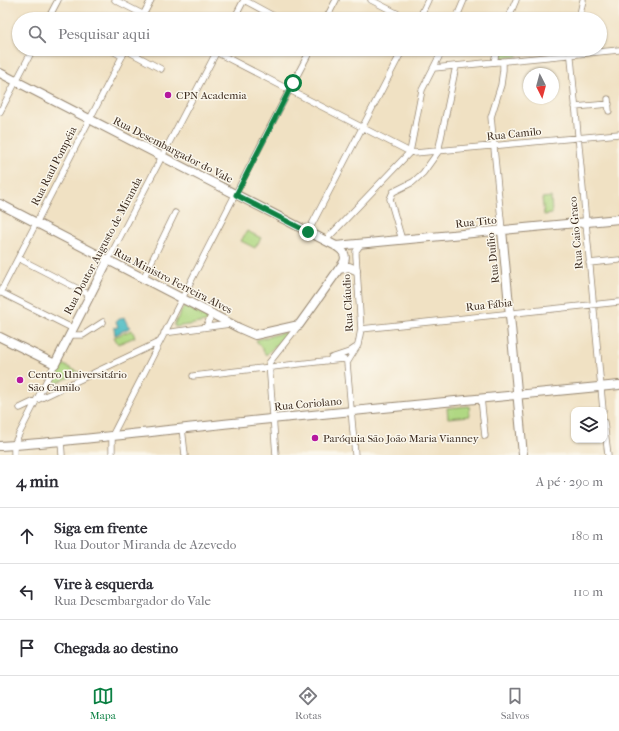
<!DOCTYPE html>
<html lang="pt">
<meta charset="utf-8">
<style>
:root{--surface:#fff;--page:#f2f2f3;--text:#2b2b33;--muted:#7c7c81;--line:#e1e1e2;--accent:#0b8043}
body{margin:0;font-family:"IM FELL French Canon",serif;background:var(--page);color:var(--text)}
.controls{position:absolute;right:12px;bottom:12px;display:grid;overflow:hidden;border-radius:8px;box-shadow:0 1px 3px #0004}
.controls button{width:36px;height:36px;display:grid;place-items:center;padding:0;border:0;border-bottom:1px solid var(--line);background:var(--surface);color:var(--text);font:20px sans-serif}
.compass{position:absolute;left:523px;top:68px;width:36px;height:36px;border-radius:50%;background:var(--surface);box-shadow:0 1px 3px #0004;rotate:174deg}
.stop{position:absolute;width:12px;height:12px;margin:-9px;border:3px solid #0b8043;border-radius:50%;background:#fff}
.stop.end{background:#0b8043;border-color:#fff;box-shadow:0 1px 4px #0008}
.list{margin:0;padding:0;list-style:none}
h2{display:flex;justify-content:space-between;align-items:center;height:52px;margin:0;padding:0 16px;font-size:17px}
h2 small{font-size:13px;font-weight:400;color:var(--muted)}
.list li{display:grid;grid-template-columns:26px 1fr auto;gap:12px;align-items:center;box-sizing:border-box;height:56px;padding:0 16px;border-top:1px solid var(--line)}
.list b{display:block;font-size:15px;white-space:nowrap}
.list p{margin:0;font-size:13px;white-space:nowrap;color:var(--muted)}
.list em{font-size:13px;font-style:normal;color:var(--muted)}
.icon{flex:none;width:22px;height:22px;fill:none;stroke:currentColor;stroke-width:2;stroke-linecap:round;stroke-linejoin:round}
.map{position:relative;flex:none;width:619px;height:455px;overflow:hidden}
.search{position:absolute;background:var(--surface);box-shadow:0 1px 3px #0004;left:12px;right:12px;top:12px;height:44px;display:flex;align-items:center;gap:10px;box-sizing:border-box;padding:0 14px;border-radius:22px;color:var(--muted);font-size:15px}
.sheet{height:220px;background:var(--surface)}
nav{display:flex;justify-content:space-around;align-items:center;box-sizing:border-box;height:56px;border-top:1px solid var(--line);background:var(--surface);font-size:11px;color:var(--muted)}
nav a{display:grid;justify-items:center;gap:2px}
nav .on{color:var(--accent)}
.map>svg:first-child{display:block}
.green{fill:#b0d883;stroke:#768150}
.water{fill:#4cbbc3;stroke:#447270}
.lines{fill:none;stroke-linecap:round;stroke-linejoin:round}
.street-casing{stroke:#968670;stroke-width:7}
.secondary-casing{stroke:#968670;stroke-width:10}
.street{stroke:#fff;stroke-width:5.5}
.secondary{stroke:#fff;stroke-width:8}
.route{stroke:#0b8043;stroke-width:5}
.poi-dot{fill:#b5179e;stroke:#fbf7ec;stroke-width:1.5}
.labels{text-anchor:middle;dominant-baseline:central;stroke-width:3;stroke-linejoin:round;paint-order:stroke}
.poi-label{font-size:11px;fill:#3b2a1e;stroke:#fbf7ec;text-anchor:start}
.street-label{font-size:11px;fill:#3b2a1e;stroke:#fbf7ec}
</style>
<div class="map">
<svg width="619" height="455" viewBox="0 0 619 455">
<rect width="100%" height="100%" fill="#fbf7ec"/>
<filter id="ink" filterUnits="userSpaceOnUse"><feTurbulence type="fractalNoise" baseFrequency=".025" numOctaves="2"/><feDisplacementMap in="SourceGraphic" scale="8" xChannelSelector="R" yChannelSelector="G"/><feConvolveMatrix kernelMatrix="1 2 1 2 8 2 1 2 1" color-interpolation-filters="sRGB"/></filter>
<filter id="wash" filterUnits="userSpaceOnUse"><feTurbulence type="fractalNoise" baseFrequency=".012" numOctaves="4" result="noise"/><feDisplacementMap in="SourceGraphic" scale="16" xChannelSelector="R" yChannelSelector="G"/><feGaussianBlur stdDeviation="0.9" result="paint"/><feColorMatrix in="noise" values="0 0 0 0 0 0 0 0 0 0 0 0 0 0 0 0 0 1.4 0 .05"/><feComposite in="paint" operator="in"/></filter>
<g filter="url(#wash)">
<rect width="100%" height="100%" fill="#f0e1c3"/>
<!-- green -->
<path class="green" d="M501,49H515L518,57L499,58Z
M551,197L552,214L544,215L542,198Z
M247,231L261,238L255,248L241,241Z
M184,306L206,317L207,320L206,322L175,327L174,325Z
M132,330L135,337L118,344L114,337Z
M290,331L266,355L256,340Z
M62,364L80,373L52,385L51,384Z
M469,406L470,416L448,418L447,408Z"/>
<!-- water -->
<path class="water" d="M124,317L128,326H130L131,327L115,335L114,328L118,327L116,321Z"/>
</g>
<g filter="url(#ink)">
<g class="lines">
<defs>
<path id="street" d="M115,0L152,19
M244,0L279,19
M371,0L408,19
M48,19L58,0
M141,19L151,0
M234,19L244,0
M326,19L336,0
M419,19L428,0
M456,19L464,0
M508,19L516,0
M579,19L583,0
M109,49L122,56
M210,49L408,151L415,153L619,134
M571,49V58L603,410
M126,50L161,69
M494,62L497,49
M434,68L619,50
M608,99L609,111
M575,107L609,104
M0,112L33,49
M502,230L491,117L501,85L503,70V61
M308,232L403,49
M402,240L390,199L393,192L413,182L423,173L438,152L456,66
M325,241L410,152L422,90L443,49
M18,258L90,295
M108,260L218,49
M589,263L619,260
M143,279L175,213
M0,292L72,328
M0,293L126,49
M206,327L212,314
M361,329L619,302
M164,333L230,324
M69,335H83L103,322
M331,358L349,352L355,348
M193,376L342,359L348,361
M481,398L485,436
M20,408L159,342
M604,422L608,455
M182,428L185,455
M61,441L62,455
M14,455V445L18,436L55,364
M112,455V436C178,307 243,177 311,49
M276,455L269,363L299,325
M355,455L347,363L358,345L361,329L356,256V251L361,244"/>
<path id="secondary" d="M0,73L336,246C342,250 347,254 344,262L299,325L255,335L239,328L0,204
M502,230L523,455
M336,246L619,219
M339,269L349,267L356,270
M0,337L55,364L108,260
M0,446C90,440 180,428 271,419C387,407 503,397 619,385"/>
</defs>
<!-- street casing -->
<use href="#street" class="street-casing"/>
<!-- secondary casing -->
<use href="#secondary" class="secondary-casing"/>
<!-- street -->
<use href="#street" class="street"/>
<!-- secondary -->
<use href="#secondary" class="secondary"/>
</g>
</g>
<g class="lines" filter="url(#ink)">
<!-- route -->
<path class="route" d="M293,83L236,195L308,232"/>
</g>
<!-- markers -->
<g class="poi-dot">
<circle cx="168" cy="95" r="4"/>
<circle cx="20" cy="380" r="4"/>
<circle cx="315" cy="438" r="4"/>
</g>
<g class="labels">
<!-- poi labels -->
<g class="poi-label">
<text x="176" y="95">CPN Academia</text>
<text x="28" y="374">Centro Universitário<tspan x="28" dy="13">São Camilo</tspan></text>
<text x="323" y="438">Paróquia São João Maria Vianney</text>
</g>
<!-- street labels -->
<g class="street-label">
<text transform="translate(514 134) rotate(-6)">Rua Camilo</text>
<text transform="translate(173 150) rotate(27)">Rua Desembargador do Vale</text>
<text transform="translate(54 166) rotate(-63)">Rua Raul Pompéia</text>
<text transform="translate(476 222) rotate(-6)">Rua Tito</text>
<text transform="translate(576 233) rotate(-95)">Rua Caio Graco</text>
<text transform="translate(103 246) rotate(-62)">Rua Doutor Augusto de Miranda</text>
<text transform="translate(493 258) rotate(-96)">Rua Duílio</text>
<text transform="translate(173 281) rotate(27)">Rua Ministro Ferreira Alves</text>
<text transform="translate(348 303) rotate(-93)">Rua Cláudio</text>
<text transform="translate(489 305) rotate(-6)">Rua Fábia</text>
<text transform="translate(308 404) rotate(-5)">Rua Coriolano</text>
</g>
</g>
</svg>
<div class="controls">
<button><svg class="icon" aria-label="layers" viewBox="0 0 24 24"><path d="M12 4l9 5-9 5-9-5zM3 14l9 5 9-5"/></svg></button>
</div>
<svg class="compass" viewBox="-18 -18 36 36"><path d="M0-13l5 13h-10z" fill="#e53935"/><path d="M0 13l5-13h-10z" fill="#7c7c81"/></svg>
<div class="stop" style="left:293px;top:83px"></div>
<div class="stop end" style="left:308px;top:232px"></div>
<div class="search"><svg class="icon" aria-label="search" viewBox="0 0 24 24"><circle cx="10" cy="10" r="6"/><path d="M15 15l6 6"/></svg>Pesquisar aqui</div>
</div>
<section class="sheet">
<h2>4 min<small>A pé · 290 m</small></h2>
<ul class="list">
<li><svg class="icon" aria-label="ahead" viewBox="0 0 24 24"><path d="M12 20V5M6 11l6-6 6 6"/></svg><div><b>Siga em frente</b><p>Rua Doutor Miranda de Azevedo</p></div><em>180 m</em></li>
<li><svg class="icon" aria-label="left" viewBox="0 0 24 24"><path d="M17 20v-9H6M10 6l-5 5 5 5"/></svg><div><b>Vire à esquerda</b><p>Rua Desembargador do Vale</p></div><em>110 m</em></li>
<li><svg class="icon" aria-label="arrive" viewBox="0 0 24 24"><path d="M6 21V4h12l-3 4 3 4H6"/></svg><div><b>Chegada ao destino</b></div></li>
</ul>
</section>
<nav>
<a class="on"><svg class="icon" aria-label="map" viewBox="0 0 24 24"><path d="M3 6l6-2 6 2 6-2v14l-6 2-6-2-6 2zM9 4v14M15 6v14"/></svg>Mapa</a>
<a><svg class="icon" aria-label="directions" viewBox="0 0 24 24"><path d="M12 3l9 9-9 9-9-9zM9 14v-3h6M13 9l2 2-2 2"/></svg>Rotas</a>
<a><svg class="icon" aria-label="saved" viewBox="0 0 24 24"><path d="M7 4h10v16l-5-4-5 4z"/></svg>Salvos</a>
</nav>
